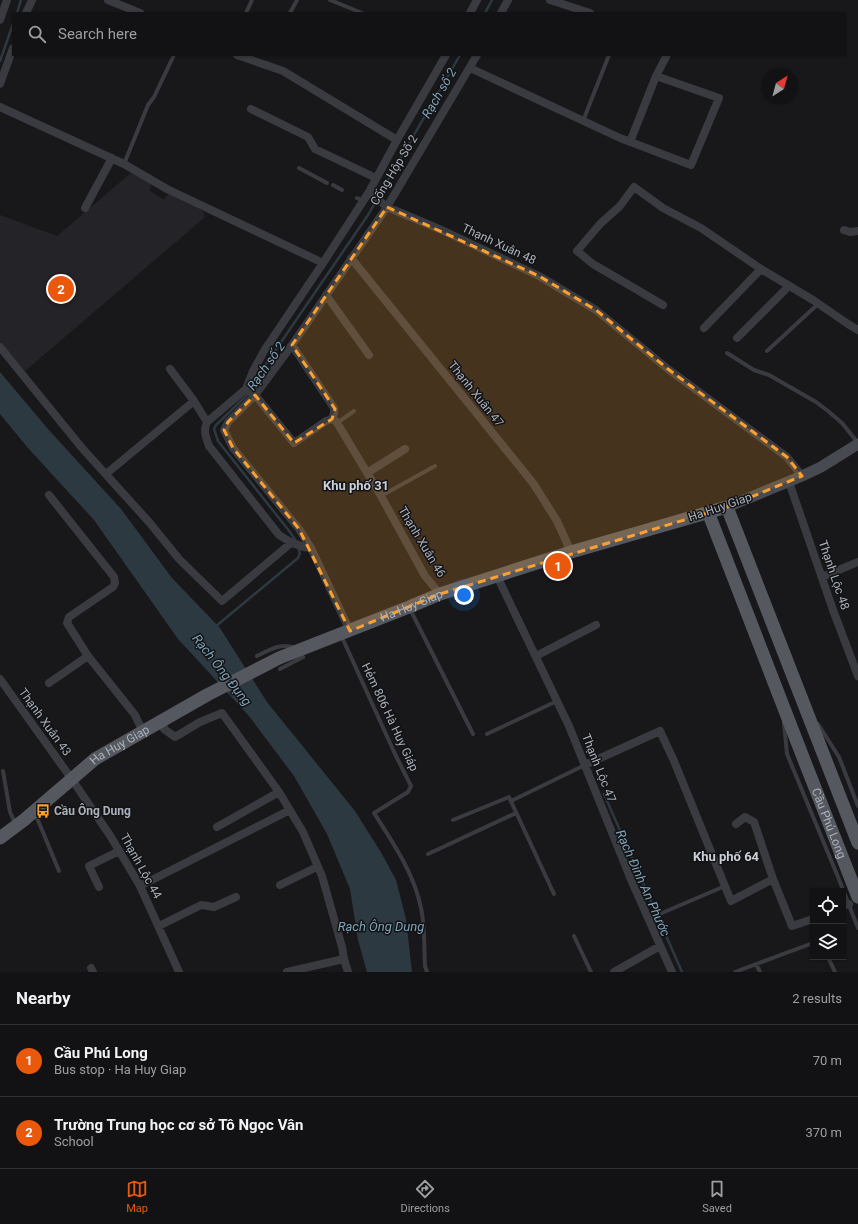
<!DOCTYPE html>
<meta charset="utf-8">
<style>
:root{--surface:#121214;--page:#1f2022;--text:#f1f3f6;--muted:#9c9ea0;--line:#313234;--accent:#ea580c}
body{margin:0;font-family:Roboto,sans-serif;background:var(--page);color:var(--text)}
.controls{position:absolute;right:12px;bottom:12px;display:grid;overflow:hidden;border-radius:0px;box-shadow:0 1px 3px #0004}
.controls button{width:36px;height:36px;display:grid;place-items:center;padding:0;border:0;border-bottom:1px solid var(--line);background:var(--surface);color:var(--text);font:20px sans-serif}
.compass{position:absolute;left:762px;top:68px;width:36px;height:36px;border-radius:50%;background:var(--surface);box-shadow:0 1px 3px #0004;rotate:36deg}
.you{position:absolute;left:464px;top:595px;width:14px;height:14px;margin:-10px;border:3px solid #fff;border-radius:50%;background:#1a73e8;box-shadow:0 0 0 6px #1a73e833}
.badge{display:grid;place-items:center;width:26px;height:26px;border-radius:50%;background:var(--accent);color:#fff;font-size:13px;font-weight:700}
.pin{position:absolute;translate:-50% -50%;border:2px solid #fff;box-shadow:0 1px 4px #0006}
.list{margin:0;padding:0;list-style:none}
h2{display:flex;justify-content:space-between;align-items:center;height:52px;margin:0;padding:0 16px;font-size:17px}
h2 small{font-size:13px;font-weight:400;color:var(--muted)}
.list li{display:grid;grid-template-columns:26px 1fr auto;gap:12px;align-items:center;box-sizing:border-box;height:72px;padding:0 16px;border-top:1px solid var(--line)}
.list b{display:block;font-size:15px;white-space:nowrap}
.list p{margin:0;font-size:13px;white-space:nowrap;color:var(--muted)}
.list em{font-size:13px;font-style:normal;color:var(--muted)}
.icon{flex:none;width:22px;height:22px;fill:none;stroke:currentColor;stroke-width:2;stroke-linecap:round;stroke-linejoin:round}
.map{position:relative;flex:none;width:858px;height:972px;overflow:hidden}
.search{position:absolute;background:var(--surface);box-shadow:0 1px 3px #0004;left:12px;right:12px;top:12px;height:44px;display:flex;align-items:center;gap:10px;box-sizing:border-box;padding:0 14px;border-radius:0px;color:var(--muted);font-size:15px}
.sheet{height:196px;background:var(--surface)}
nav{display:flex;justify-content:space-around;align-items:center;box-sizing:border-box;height:56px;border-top:1px solid var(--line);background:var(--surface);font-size:11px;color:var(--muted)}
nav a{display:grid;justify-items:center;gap:2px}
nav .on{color:var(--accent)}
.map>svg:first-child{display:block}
.built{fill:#242428}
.water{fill:#2d3940}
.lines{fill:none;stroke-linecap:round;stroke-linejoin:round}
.stream{stroke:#2d3940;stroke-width:2.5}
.lane{stroke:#393b40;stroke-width:4}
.street{stroke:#393b40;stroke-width:8}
.secondary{stroke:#474a50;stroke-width:11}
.primary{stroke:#55585f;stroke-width:13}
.marked{fill:#fca02f;fill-opacity:0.2;stroke:#fca02f;stroke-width:3;stroke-dasharray:8 5;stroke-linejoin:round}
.labels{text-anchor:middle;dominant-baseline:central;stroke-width:3;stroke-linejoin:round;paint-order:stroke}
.street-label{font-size:12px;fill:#aab1bb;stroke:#131316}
.poi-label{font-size:12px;font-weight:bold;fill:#aab1bb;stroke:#131316;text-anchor:start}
.water-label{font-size:13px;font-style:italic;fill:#7fa3b7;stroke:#131316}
.neighbourhood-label{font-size:13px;font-weight:bold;fill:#cbcfd7;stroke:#131316}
</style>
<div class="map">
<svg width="858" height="972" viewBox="0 0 858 972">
<rect width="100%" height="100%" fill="#18181b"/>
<!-- built -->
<path class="built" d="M131,173L151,183L150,191L164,200L169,193L203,211L205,217L25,371L0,342V215L57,236Z"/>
<!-- water -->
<path class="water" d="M0,372L48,429L121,509L172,578L220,628L267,702L355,811L382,854L396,880L406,919L412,972H367L358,940L350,889L327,834L294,776L249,716L178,639L94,520L28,448L0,414Z"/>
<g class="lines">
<!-- stream -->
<path class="stream" d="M17,13L21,0
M485,13L492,0
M0,61L13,24
M296,541L290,532L218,441L214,429L216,425L246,396L254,386L264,367L368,215L460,55
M215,627L298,558L300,553L298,548
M604,794L682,972"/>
<!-- lane -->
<path class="lane" d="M330,0L362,13
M246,13L252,0
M290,13L297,0
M583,121L609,55
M124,164L148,105L154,97L174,55
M299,168L327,183
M333,185L342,190
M357,198L363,201
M767,351L818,304
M727,353L754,370L769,375L816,402L828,411L842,423L858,443
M337,423L354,411
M381,496L435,466
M410,609L473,734
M341,635L395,754L411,786L408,792L374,813C393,843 414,873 421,908C425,926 424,948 425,966L427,972
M257,656C269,650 282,642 295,648
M280,669L303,657L300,652
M784,723L787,754L838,877L858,928
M818,724L839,757L858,806
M487,734L557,701
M3,771L10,812L15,823
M511,801L585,765
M35,813L59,871
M453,820L509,797L554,894
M428,854L516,813
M648,919L725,886
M574,936L591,972
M828,957L835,972
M756,964L760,972
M735,972L813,943"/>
<!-- street -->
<path class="street" d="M108,0L140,13
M550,0L590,13
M26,13L32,0
M470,13L477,0
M501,13L508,0
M0,20L7,0
M237,55L283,71L397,140
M470,68L620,138L691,165L719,98L656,76
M0,84L13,48
M0,107L124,164L167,189L323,263L369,192L397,140L446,55
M251,109L308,137L315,149L376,178
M630,142L656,76L667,55
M369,192L387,207L444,231L539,276L596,310L668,369L787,457L802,476
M85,208L112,158
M844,230L850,232L858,231
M351,258L533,483L557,521L571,552
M326,295L369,355
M663,305L593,264L577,251L600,224L620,206L634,187L663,208L701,228L761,269L813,300L848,324L858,330
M704,328L761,269
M737,338L789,286
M292,345L255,395L228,422L224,430L233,448L299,529L311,548L350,631
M0,347L82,448L149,522L179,559L222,601L291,543
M170,369L194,401L207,422
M246,389L255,395L294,443L326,421L332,419L336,421L381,496L425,576L440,594
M332,419L334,413V408L292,345L387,207L477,55
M207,422L246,389L253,371L264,351L323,263
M207,422C203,431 206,437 209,446L279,535C290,542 299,547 311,548
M367,473L405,449
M106,474L194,401
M789,482L833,610L858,676
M49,495L114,577L115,583L113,587L69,617L67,623L88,656
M497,576L569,726L632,882L672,972
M822,577L858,562
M536,656L596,625
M0,679L71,778L111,837L140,886L179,972
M49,683L88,656L135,715L143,732
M163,721L164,729L175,737L200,722L222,713L279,792L303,832L322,876L342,947L344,959L287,972
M585,765L660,731L674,761L731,901L773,879L754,822L745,817L736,824
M217,827L279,792
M773,879L792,926L813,919
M280,885L317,867
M140,886L290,810
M99,887L89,866L119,851
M843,906L849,904
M159,926L201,905L214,907L236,897
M344,959L348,972
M91,968L93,972
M614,972L660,946"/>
<!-- secondary -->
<path class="secondary" d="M727,507L802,476L821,467L858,444"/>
<!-- primary -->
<g class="primary">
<path id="s1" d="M708,512C758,641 807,769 858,897"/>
<path id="s2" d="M0,838L24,820L95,759L207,695L279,658L409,607L440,594L571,552L727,507L858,843"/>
</g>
</g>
<!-- marked area -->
<path class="marked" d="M387,207L539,276L596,310L668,369L787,457L802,476L727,507L440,594L350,631L299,529L233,448L224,430L228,422L255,395L294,443L332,419L335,409L292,345Z"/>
<!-- icons -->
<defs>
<symbol id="bus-bare" viewBox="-9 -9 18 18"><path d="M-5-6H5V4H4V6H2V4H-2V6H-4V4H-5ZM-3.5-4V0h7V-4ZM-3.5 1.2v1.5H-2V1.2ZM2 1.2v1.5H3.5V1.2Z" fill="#fca02f" stroke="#131316" stroke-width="2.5" paint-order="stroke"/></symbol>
</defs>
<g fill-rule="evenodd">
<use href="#bus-bare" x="33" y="801" width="20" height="20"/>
</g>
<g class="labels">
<!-- street labels -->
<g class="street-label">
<text transform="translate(394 170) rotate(-59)">Cống Hộp Số 2</text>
<text transform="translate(499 244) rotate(25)">Thạnh Xuân 48</text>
<text transform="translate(476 394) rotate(51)">Thạnh Xuân 47</text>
<text transform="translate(720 507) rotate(-19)">Ha Huy Giap</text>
<text transform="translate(422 542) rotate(59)">Thạnh Xuân 46</text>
<text transform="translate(834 575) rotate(71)">Thạnh Lộc 48</text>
<text stroke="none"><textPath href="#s2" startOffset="476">Ha Huy Giap</textPath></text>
<text transform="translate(390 717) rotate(65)">Hẻm 806 Hà Huy Giáp</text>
<text transform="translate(45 722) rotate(54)">Thạnh Xuân 43</text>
<text stroke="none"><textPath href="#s2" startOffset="152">Ha Huy Giap</textPath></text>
<text transform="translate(599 768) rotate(68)">Thạnh Lộc 47</text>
<text stroke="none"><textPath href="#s1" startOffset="334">Cầu Phú Long</textPath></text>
<text transform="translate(141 866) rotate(61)">Thạnh Lộc 44</text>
</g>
<!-- poi labels -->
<g class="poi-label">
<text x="54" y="811">Cầu Ông Dung</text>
</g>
<!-- water labels -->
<g class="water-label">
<text transform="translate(439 93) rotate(-60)">Rạch số 2</text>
<text transform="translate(266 366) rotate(-55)">Rạch số 2</text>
<text transform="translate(222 670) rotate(52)">Rạch Ông Đụng</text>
<text transform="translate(643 883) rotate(66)">Rạch Đình An Phước</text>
<text x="381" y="926">Rạch Ông Dung</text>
</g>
<!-- neighbourhood labels -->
<g class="neighbourhood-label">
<text x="356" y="485">Khu phố 31</text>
<text x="726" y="856">Khu phố 64</text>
</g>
</g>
</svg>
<div class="controls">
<button><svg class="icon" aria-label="locate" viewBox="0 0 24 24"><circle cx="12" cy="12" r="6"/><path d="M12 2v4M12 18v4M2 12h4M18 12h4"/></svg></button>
<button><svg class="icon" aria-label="layers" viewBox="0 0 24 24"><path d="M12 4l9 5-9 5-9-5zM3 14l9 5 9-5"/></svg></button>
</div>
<svg class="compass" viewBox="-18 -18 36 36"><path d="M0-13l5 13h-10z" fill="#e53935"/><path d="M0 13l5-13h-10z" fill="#9c9ea0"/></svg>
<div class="you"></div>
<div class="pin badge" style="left:558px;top:566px">1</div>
<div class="pin badge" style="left:61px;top:289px">2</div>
<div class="search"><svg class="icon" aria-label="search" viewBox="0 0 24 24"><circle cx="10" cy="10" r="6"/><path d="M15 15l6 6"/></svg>Search here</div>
</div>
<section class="sheet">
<h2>Nearby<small>2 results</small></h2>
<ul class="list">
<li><span class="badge">1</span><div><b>Cầu Phú Long</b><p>Bus stop · Ha Huy Giap</p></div><em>70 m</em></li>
<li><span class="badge">2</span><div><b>Trường Trung học cơ sở Tô Ngọc Vân</b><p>School</p></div><em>370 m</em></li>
</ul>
</section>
<nav>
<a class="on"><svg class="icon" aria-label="map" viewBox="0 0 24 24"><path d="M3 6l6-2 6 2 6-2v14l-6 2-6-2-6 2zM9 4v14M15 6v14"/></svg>Map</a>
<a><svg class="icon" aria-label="directions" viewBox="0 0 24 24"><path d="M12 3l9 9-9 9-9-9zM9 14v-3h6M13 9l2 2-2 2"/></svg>Directions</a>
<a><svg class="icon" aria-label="saved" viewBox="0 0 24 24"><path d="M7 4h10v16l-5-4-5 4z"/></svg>Saved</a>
</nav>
